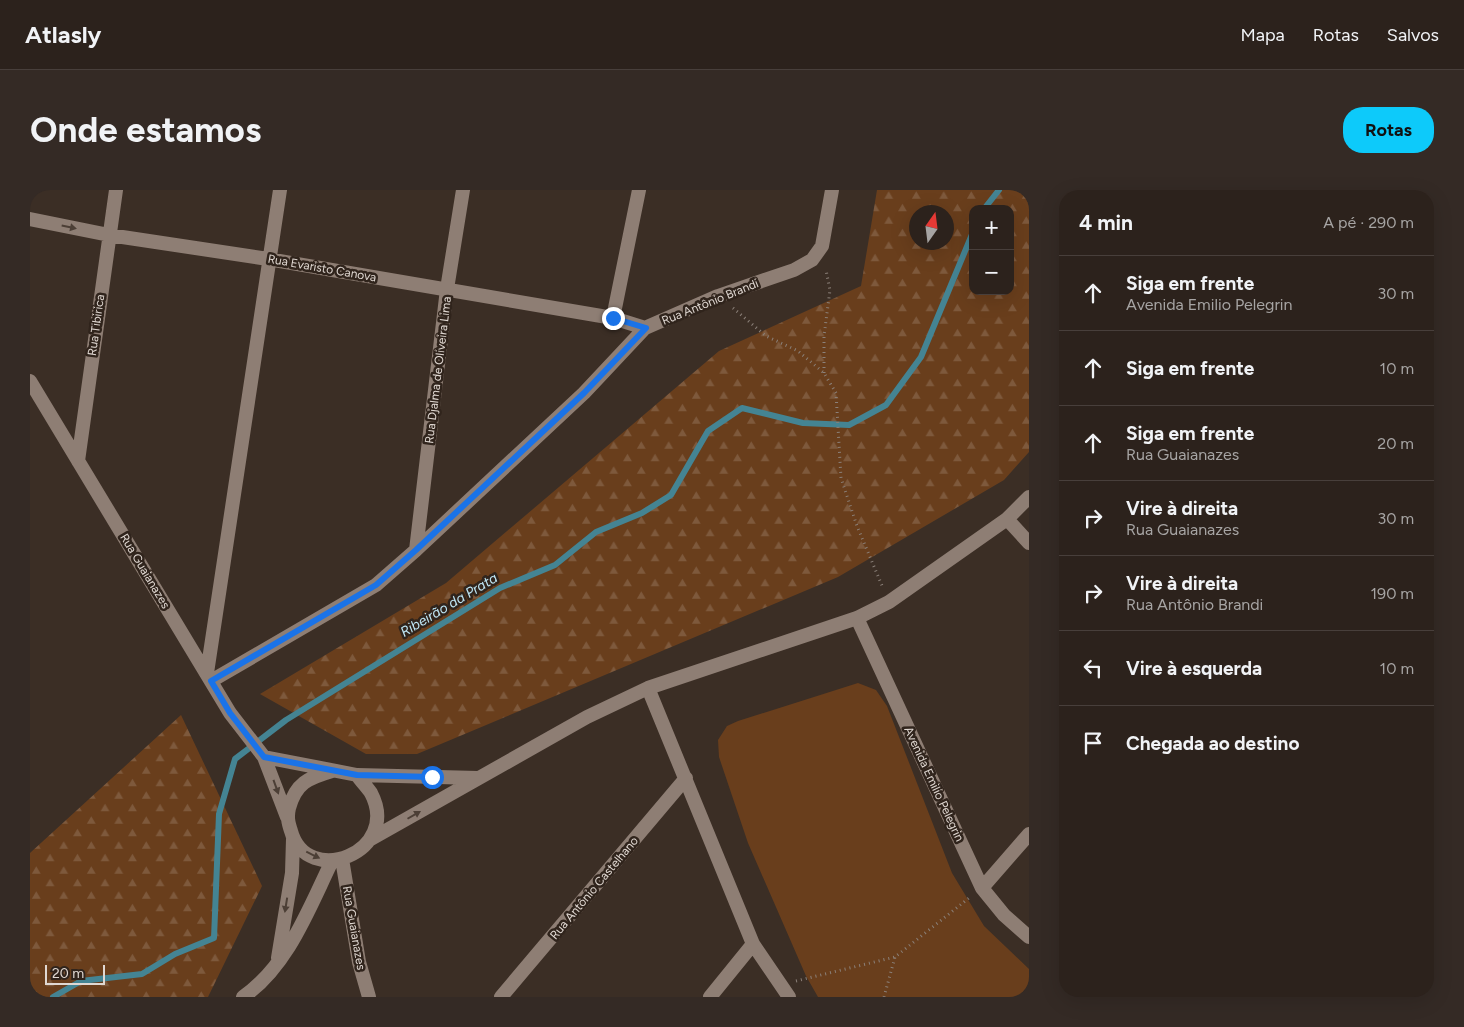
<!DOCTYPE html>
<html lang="pt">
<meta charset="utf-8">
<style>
:root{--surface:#2c221c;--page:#342a25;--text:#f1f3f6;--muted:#a6a4a3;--line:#483f3b;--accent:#0dcafa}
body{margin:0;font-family:Figtree,sans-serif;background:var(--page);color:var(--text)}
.controls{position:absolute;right:15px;top:15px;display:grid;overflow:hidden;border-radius:10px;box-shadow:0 5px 20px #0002}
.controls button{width:45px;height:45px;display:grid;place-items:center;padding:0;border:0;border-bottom:1px solid var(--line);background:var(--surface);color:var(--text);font:25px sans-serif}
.compass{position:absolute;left:879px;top:15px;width:45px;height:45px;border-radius:50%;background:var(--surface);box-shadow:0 5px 20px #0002;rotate:14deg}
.scale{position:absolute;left:15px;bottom:12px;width:60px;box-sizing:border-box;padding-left:5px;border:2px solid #e0d8d2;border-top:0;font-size:14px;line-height:18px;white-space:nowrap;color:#e0d8d2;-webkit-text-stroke:4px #30241c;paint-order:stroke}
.stop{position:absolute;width:15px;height:15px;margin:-11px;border:4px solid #1a73e8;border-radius:50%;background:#fff}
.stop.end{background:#1a73e8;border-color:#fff;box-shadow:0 1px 5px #0008}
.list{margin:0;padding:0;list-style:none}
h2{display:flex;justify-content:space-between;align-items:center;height:65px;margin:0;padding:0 20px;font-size:21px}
h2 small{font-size:16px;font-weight:400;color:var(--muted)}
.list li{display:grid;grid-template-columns:32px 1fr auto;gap:15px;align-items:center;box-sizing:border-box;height:75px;padding:0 20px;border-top:1px solid var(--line)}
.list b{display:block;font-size:19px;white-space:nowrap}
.list p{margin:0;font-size:16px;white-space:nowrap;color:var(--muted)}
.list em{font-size:16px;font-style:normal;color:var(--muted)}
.icon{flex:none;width:28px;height:28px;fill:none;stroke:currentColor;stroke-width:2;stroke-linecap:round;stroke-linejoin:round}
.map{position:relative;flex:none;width:999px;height:807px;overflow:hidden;border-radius:20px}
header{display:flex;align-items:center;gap:30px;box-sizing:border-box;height:70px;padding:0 25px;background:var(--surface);border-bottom:1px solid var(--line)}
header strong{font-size:24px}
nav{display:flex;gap:28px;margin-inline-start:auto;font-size:18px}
.intro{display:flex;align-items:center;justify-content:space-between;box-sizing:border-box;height:120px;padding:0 30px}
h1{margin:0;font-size:35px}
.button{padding:12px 22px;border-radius:20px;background:var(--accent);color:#111;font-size:18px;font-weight:700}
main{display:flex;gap:30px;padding:0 30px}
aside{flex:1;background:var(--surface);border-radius:20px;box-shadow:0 5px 20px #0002}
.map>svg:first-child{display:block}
.forest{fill:url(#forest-firs);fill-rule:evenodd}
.green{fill:#693e1c}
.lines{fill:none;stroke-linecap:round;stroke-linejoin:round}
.stream{stroke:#448493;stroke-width:6}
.path{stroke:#8b8079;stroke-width:3;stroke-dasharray:1 4;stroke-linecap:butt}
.minor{stroke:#8e7e74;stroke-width:14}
.oneway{fill:#4c3f36}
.route{stroke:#1a73e8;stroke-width:6}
.labels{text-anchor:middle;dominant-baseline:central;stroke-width:5;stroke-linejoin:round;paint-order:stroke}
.street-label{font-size:12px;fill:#e0d8d2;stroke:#30241c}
.water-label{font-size:14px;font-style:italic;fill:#bfe6f5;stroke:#30241c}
</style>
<header>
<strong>Atlasly</strong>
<nav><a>Mapa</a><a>Rotas</a><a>Salvos</a></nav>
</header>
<div class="intro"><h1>Onde estamos</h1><a class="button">Rotas</a></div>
<main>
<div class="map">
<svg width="999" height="807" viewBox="0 0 999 807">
<defs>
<pattern id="forest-firs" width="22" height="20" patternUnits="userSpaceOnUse" patternTransform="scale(1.25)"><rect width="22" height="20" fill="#693e1c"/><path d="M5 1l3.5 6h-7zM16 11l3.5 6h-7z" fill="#7e593c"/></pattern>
</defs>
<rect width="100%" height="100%" fill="#3b2e25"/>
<!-- forest -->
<path class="forest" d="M847,0H999V262L974,290L808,387L387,564H336L230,504L416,393L689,161L831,96ZM943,19H980V101H943ZM886,22H916V52H886Z
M151,525L232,696L178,807H0V663Z"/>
<!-- green -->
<path class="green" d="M828,493L846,500L857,516L922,683L954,736L999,779V807H788L776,786L718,653L689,567L688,550L697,536L708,531Z"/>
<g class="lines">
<!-- stream -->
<path class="stream" d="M954,19L969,0
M23,807L51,791L112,784L145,764L184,748L189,624L205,569L256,530L470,398L525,375L566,342L612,323L641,305L678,241L712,218L773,233L819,235L856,215L891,167L943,42"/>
<!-- path -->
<path class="path" d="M703,118L736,146L768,161L794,183L806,203L811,288L827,336L853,398
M794,183V146L800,100L796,80
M766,791L865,767L939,708
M854,807L865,767"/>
<!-- minor -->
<path class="minor" d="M0,29L79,45L238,69L583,128L615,138
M583,128L609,0
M0,191L200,523L234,567L257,627
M48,271L86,0
M977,329L999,353
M386,360L417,99L433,0
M827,428L952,698L974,725L999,747
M177,483L250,0
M181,491L346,395L386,360L554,203L615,138L688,106L764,80L782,70L792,56L802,0
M618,498L723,754L759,807
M234,567L327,585C331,591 337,597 341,603C372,662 277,699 261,641C258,632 257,627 259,618C266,593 278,588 302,581
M327,585L448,588
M341,649L557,527L618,498L827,428L859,412L977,329L999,307
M312,669L329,772L339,807
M952,698L999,644
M248,768L262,683L263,649
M213,807C258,776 279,718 302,671
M471,807L656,588
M680,807L723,754"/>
</g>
<!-- one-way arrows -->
<defs><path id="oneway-solid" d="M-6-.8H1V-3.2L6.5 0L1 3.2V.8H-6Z" transform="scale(1.25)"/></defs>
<g class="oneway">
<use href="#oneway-solid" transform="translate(39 37) rotate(12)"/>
<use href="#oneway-solid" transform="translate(246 597) rotate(70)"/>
<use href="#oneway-solid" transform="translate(384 625) rotate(-30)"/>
<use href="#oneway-solid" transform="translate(283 665) rotate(26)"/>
<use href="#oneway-solid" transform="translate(256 715) rotate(99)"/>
</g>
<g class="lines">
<!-- route -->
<path class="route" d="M402,587L327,585L234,567L200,523L181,491L346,395L386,360L554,203L616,138L583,128"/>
</g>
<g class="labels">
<!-- street labels -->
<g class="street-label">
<text transform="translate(292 78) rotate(10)">Rua Evaristo Canova</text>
<text transform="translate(680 112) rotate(-22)">Rua Antônio Brandi</text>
<text transform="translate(66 135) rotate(-82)">Rua Tibirica</text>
<text transform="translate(408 180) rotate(-83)">Rua Djalma de Oliveira Lima</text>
<text transform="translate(115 381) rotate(59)">Rua Guaianazes</text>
<text transform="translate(904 594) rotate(65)">Avenida Emilio Pelegrin</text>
<text transform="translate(564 698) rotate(-50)">Rua Antônio Castelhano</text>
<text transform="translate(324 738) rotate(80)">Rua Guaianazes</text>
</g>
<!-- water labels -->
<g class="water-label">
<text transform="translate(419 415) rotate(-31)">Ribeirão da Prata</text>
</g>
</g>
</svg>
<div class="controls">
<button>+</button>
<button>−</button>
</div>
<svg class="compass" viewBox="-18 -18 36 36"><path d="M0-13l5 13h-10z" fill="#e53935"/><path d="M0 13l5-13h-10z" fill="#a6a4a3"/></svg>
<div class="scale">20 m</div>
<div class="stop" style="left:402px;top:587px"></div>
<div class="stop end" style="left:583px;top:128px"></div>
</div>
<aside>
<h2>4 min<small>A pé · 290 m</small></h2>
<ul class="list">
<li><svg class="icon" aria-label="ahead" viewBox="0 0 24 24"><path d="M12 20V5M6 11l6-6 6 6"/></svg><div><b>Siga em frente</b><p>Avenida Emilio Pelegrin</p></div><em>30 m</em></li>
<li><svg class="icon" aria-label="ahead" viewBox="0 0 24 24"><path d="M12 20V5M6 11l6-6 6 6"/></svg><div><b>Siga em frente</b></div><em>10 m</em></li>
<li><svg class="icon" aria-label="ahead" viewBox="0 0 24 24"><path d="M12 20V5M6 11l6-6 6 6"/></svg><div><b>Siga em frente</b><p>Rua Guaianazes</p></div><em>20 m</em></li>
<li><svg class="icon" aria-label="right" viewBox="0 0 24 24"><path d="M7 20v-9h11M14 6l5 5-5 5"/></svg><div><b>Vire à direita</b><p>Rua Guaianazes</p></div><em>30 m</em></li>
<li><svg class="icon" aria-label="right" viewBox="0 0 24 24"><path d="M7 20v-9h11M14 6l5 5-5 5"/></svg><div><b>Vire à direita</b><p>Rua Antônio Brandi</p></div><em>190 m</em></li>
<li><svg class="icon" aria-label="left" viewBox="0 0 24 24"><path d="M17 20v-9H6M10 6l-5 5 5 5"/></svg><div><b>Vire à esquerda</b></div><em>10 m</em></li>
<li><svg class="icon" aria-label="arrive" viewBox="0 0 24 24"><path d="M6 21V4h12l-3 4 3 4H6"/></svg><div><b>Chegada ao destino</b></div></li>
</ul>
</aside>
</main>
